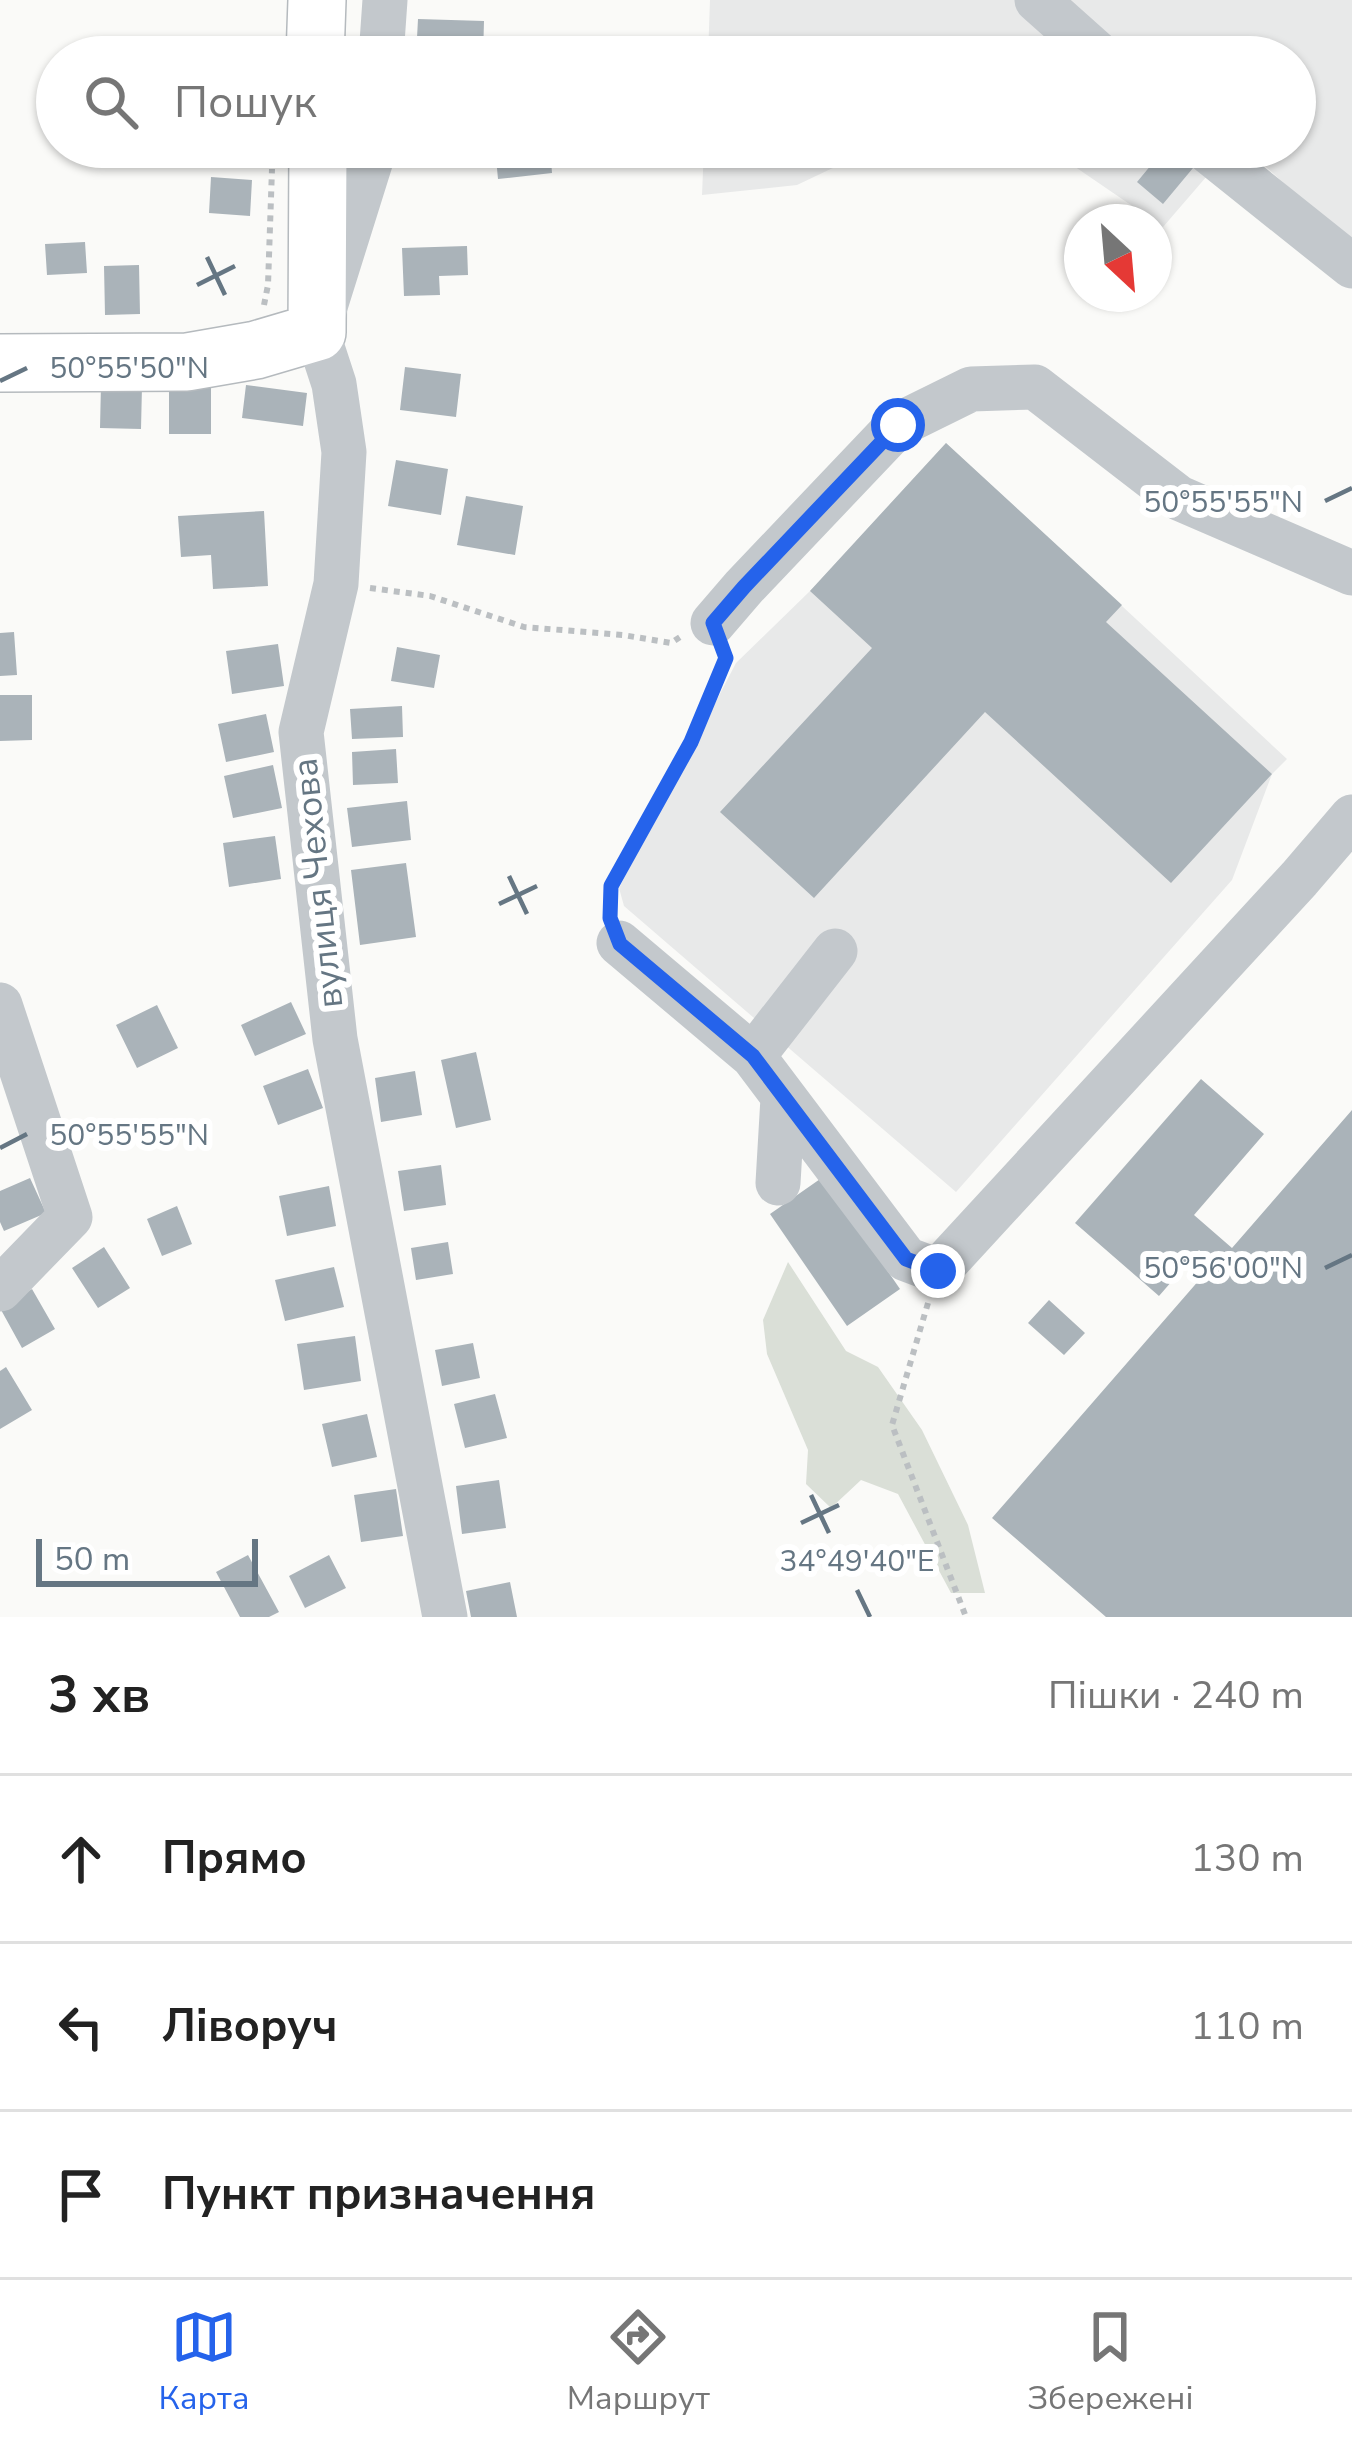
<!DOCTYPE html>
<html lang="uk">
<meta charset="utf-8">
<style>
:root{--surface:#fff;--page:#f2f2f2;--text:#222;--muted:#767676;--line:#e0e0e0;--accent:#2563eb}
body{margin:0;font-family:"Nunito Sans",sans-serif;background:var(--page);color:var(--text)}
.compass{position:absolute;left:1064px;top:204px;width:108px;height:108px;border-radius:50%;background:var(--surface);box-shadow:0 3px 9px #0004;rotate:154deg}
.scale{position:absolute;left:36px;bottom:30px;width:222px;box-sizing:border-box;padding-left:12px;border:6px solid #657683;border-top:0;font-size:33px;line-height:42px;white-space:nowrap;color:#657683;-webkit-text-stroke:9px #fff;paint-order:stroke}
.stop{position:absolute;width:36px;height:36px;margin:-27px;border:9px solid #2563eb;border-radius:50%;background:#fff}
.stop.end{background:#2563eb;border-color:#fff;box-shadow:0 3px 12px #0008}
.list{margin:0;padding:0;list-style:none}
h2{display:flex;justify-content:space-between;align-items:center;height:156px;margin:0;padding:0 48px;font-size:51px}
h2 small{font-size:39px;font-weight:400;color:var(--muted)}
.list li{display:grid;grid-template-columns:78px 1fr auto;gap:36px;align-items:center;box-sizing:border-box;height:168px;padding:0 48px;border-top:3px solid var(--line)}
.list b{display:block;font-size:45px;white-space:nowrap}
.list em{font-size:39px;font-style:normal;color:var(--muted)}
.icon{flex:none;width:66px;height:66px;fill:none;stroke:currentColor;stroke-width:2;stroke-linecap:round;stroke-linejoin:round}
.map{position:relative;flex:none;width:1352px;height:1617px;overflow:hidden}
.search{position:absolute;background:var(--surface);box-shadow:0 3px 9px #0004;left:36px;right:36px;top:36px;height:132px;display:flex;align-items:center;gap:30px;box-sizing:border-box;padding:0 42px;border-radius:66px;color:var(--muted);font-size:45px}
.sheet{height:660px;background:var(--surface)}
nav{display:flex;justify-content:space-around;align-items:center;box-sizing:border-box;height:168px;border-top:3px solid var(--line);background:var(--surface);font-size:33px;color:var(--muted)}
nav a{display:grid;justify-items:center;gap:6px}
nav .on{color:var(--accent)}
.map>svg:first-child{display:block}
.built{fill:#e8e9e9}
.green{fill:#dadfd7}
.building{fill:#aab3b9}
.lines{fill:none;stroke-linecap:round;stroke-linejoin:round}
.major-casing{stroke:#b5babe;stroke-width:60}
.path{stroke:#bbbfc2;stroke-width:6;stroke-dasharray:6 6;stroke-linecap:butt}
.minor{stroke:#c3c8cc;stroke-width:45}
.major{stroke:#fff;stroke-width:57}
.route{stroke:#2563eb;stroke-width:15}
.ticks{fill:none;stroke:#657683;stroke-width:4.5}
.labels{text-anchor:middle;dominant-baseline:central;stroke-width:12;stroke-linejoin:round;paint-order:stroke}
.street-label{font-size:36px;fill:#657683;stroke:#fff}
.ticks-label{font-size:30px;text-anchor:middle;fill:#657683;stroke:#fff;stroke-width:12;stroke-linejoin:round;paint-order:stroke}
</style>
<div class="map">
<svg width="1352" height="1617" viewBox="0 0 1352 1617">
<rect width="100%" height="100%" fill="#fafaf8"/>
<!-- built -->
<path class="built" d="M710,0H1352V245L1244,147H1295V57H708Z
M704,147H877L797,185L702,195Z
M1046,147H1232L1163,227Z
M946,443L1287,759L1272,774L1232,880L956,1192L624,906L619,888L736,663L810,591Z"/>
<!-- green -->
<path class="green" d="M788,1262L846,1351L878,1367L922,1430L968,1525L985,1593H951L898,1494L861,1480L831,1508L806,1484L808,1450L767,1354L763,1320Z"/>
<!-- building -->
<path class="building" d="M418,19L484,21L483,57H416Z
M495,147H550L552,173L498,179Z
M1166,147L1193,168L1163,204L1137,182Z
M211,177L252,180L250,216L209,213Z
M85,242L87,273L47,275L45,244Z
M467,246L468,275L439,276L440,295L404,296L402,248Z
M139,265L140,314L105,315L104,266Z
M405,367L461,374L456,417L400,410Z
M101,384L142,386L141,429L100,428Z
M169,385L211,386V434H169Z
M246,385L307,393L303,426L242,418Z
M946,443L1122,605L1106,622L1272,774L1171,883L985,712L814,898L720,812L872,648L810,591Z
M396,460L448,469L441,515L388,506Z
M466,496L523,506L515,555L457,545Z
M264,511L268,586L213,589L211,555L181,557L178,516Z
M14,632L17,675L0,676V633Z
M278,644L284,686L232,694L226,651Z
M397,647L440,655L434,688L391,681Z
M0,695H32V740L0,741Z
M402,706L403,737L352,739L350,709Z
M266,714L274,752L226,762L218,724Z
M396,749L398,783L353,785L352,752Z
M273,765L282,808L233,818L224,776Z
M407,801L411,840L352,847L347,808Z
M275,836L281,879L229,887L223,843Z
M406,863L416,937L360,945L351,870Z
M291,1002L306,1034L255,1056L241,1025Z
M157,1005L178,1048L137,1068L116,1025Z
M476,1052L491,1120L456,1128L441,1060Z
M308,1069L323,1108L278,1125L263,1086Z
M415,1071L422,1115L381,1122L375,1078Z
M1201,1079L1264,1134L1194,1215L1232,1248L1352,1110V1617H1106L992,1518L1214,1263L1199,1250L1159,1296L1075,1223Z
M441,1165L446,1205L404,1211L398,1171Z
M823,1177L900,1289L847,1326L770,1214Z
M30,1178L46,1213L4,1231L0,1222V1191Z
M329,1186L336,1226L287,1236L279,1196Z
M177,1206L192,1244L162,1256L147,1219Z
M448,1242L453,1274L416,1280L411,1248Z
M104,1247L130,1288L98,1308L72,1268Z
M334,1267L344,1307L285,1321L275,1280Z
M32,1289L55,1329L22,1348L0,1308Z
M1049,1300L1085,1333L1064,1355L1028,1323Z
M355,1336L361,1381L304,1390L297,1344Z
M473,1343L480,1378L442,1386L435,1350Z
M6,1367L32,1410L0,1429V1371Z
M495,1394L507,1438L465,1448L454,1404Z
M367,1414L377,1457L332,1467L322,1424Z
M499,1480L506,1528L462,1534L456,1486Z
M396,1489L403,1536L361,1542L354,1495Z
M248,1555L279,1612L269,1617H240L216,1572Z
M329,1555L346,1588L305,1608L289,1576Z
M510,1582L517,1617H471L466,1591Z"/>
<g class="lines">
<defs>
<path id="major" d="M315,57L317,0
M0,363L187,362L256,350L317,332L318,147"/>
</defs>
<!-- major casing -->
<use href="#major" class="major-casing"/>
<!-- path -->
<path class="path" d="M264,305L268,285L272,169
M370,588L430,596L524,627L623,635L671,643L683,635
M611,908V886L691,743L725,655
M928,1303L892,1425L966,1617"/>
<!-- minor -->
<path class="minor" d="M1037,0L1101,57
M381,57L385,0
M375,147L317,332L334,384L344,452L336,584L301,732L335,1039L445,1617
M1203,147L1352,266
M713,623L744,587L898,425L971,389L1035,387L1179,498L1352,573
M619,943L753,1056
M835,951L753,1056L906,1259L938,1271L1299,879L1352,817
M0,1005L70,1217L0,1289
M778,1183L783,1098"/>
<!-- major -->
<use href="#major" class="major"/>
</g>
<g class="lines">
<!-- route -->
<path class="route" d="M898,425L744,587L713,623L726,658L691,742L611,886L610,918L620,944L753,1056L906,1259L938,1271"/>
</g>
<!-- ticks -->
<path class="ticks" d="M207,257L225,295M197,285L235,266M0,381L27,368M1325,501L1352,488M509,876L527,914M499,904L537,886M0,1148L27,1134M1325,1268L1352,1255M811,1495L829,1533M801,1523L839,1505M857,1590L870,1617"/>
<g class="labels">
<!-- street labels -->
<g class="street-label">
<text transform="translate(318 883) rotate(-96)">вулиця Чехова</text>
</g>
</g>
<g class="ticks-label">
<text x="129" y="378">50°55'50"N</text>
<text x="1223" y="512">50°55'55"N</text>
<text x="129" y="1145">50°55'55"N</text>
<text x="1223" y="1278">50°56'00"N</text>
<text x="857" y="1571">34°49'40"E</text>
</g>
</svg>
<svg class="compass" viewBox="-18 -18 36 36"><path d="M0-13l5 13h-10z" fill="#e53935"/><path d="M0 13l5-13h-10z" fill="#767676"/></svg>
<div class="scale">50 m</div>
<div class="stop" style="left:898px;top:425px"></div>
<div class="stop end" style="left:938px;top:1271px"></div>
<div class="search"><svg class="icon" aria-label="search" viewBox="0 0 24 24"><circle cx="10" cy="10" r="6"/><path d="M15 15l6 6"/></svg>Пошук</div>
</div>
<section class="sheet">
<h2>3 хв<small>Пішки · 240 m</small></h2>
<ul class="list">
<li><svg class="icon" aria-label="ahead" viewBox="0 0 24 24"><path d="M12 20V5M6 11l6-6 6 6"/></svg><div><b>Прямо</b></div><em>130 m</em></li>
<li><svg class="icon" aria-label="left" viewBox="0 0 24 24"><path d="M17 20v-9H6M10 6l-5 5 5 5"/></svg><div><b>Ліворуч</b></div><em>110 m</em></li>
<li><svg class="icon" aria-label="arrive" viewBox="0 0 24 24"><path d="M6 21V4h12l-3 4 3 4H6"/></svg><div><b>Пункт призначення</b></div></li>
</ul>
</section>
<nav>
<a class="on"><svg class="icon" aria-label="map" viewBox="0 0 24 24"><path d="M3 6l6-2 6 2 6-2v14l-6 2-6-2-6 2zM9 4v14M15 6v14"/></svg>Карта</a>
<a><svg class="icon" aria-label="directions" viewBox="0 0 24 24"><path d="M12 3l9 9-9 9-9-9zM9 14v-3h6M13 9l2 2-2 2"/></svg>Маршрут</a>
<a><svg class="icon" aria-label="saved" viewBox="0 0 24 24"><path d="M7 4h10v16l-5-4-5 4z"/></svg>Збережені</a>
</nav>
